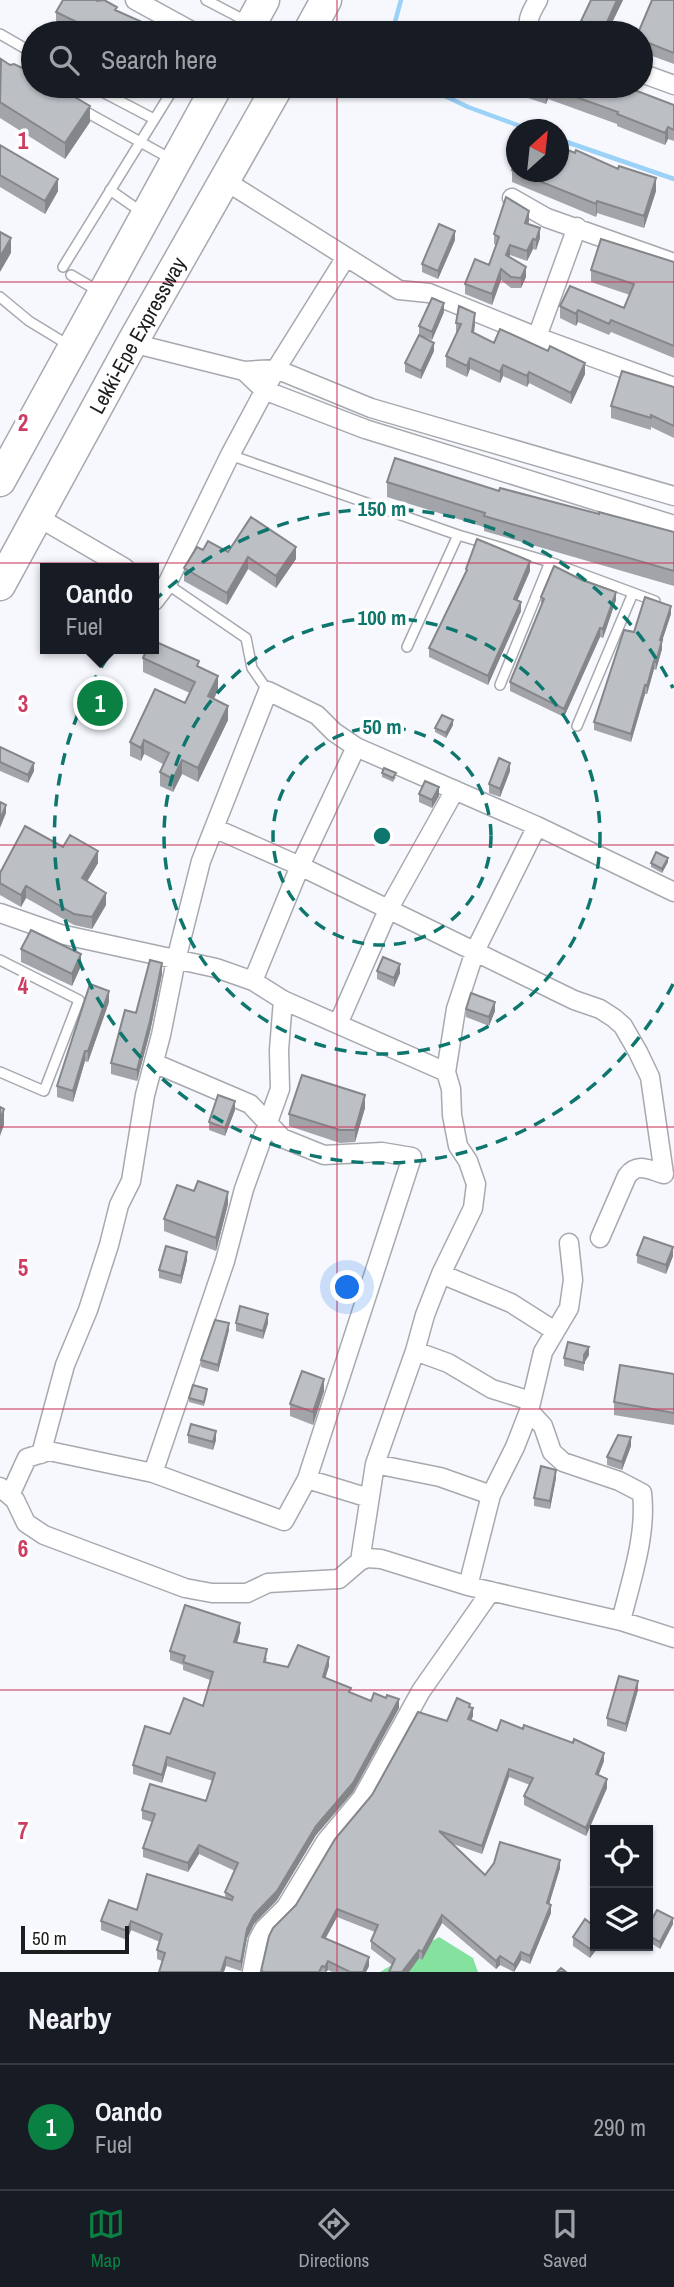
<!DOCTYPE html>
<style>
:root{--surface:#171b24;--page:#242831;--text:#f1f3f6;--muted:#9ea1a6;--line:#363941;--accent:#0b8043}
body{margin:0;font-family:"Archivo Narrow",sans-serif;background:var(--page);color:var(--text)}
.controls{position:absolute;right:21px;bottom:21px;display:grid;overflow:hidden;border-radius:0px;box-shadow:0 2px 5px #0004}
.controls button{width:63px;height:63px;display:grid;place-items:center;padding:0;border:0;border-bottom:2px solid var(--line);background:var(--surface);color:var(--text);font:35px sans-serif}
.compass{position:absolute;left:506px;top:119px;width:63px;height:63px;border-radius:50%;background:var(--surface);box-shadow:0 2px 5px #0004;rotate:27deg}
.scale{position:absolute;left:21px;bottom:18px;width:108px;box-sizing:border-box;padding-left:7px;border:4px solid #1c1d1f;border-top:0;font-size:19px;line-height:24px;white-space:nowrap;color:#1c1d1f;-webkit-text-stroke:5px #fff;paint-order:stroke}
.you{position:absolute;left:348px;top:1288px;width:24px;height:24px;margin:-18px;border:5px solid #fff;border-radius:50%;background:#1a73e8;box-shadow:0 0 0 10px #1a73e833}
.badge{display:grid;place-items:center;width:46px;height:46px;border-radius:50%;background:var(--accent);color:#fff;font-size:23px;font-weight:700}
.pin{position:absolute;translate:-50% -50%;border:4px solid #fff;box-shadow:0 2px 7px #0006}
.popup{position:absolute;left:40px;top:563px;width:119px;height:91px;box-sizing:border-box;display:grid;place-content:center;border-radius:0px;background:var(--surface);filter:drop-shadow(0 2px 5px #0005);font-size:23px;white-space:nowrap;color:var(--muted)}
.popup b{font-size:26px;color:var(--text)}
.popup::after{content:'';position:absolute;left:50%;top:100%;margin-left:-14px;border:14px solid transparent;border-top-color:var(--surface)}
.list{margin:0;padding:0;list-style:none}
h2{display:flex;justify-content:space-between;align-items:center;height:91px;margin:0;padding:0 28px;font-size:30px}
h2 small{font-size:23px;font-weight:400;color:var(--muted)}
.list li{display:grid;grid-template-columns:46px 1fr auto;gap:21px;align-items:center;box-sizing:border-box;height:126px;padding:0 28px;border-top:2px solid var(--line)}
.list b{display:block;font-size:26px;white-space:nowrap}
.list p{margin:0;font-size:23px;white-space:nowrap;color:var(--muted)}
.list em{font-size:23px;font-style:normal;color:var(--muted)}
.icon{flex:none;width:38px;height:38px;fill:none;stroke:currentColor;stroke-width:2;stroke-linecap:round;stroke-linejoin:round}
.map{position:relative;flex:none;width:674px;height:1972px;overflow:hidden}
.search{position:absolute;background:var(--surface);box-shadow:0 2px 5px #0004;left:21px;right:21px;top:21px;height:77px;display:flex;align-items:center;gap:18px;box-sizing:border-box;padding:0 24px;border-radius:38px;color:var(--muted);font-size:26px}
.sheet{height:217px;background:var(--surface)}
nav{display:flex;justify-content:space-around;align-items:center;box-sizing:border-box;height:98px;border-top:2px solid var(--line);background:var(--surface);font-size:19px;color:var(--muted)}
nav a{display:grid;justify-items:center;gap:4px}
nav .on{color:var(--accent)}
.map>svg:first-child{display:block}
.forest{fill:#85e19e}
.lines{fill:none;stroke-linecap:round;stroke-linejoin:round}
.stream{stroke:#9cd1f8;stroke-width:4.5}
.service-casing{stroke:#a6a9ae;stroke-width:12}
.minor-casing{stroke:#a6a9ae;stroke-width:21}
.trunk-casing{stroke:#a6a9ae;stroke-width:33}
.service{stroke:#fff;stroke-width:9}
.minor{stroke:#fff;stroke-width:18}
.trunk{stroke:#fff;stroke-width:30}
.wall{fill:#a2a4a9}
.shaded-wall{fill:#848689}
.building{fill:#bcbfc4;stroke:#848689;stroke-width:2}
.grid{fill:none;stroke:#cc3d61;stroke-width:2;stroke-opacity:0.55}
.ring{fill:none;stroke:#0f766e;stroke-width:3.5;stroke-dasharray:12 9}
.labels{text-anchor:middle;dominant-baseline:central;stroke-width:7;stroke-linejoin:round;paint-order:stroke}
.street-label{font-size:21px;fill:#1c1d1f;stroke:#fff}
.grid-label{font-size:23px;text-anchor:middle;font-weight:bold;fill:#cc3d61;stroke:#fff;stroke-width:7;stroke-linejoin:round;paint-order:stroke}
.centre{fill:#0f766e;stroke:#fff;stroke-width:3.5}
.ring-label{font-size:21px;text-anchor:middle;font-weight:bold;fill:#0f766e;stroke:#fff;stroke-width:7;stroke-linejoin:round;paint-order:stroke}
</style>
<div class="map">
<svg width="674" height="1972" viewBox="0 0 674 1972">
<rect width="100%" height="100%" fill="#f6f8fe"/>
<!-- forest -->
<path class="forest" d="M439,1937L473,1958L478,1972H380Z"/>
<g class="lines">
<!-- stream -->
<path class="stream" d="M392,33L401,0
M424,86L468,107L531,130
M558,139L674,179"/>
<defs>
<path id="service" d="M206,0L248,22
M0,34L33,53
M91,86L154,119
M79,108L171,159
M110,190L143,213
M63,267L175,86
M71,275L100,292
M0,297L29,321L70,346
M230,455L458,535L550,562L655,601
M167,584L246,638L252,668L268,691
M407,647L458,535
M500,685L550,562
M577,726L633,593
M0,960L79,1000L44,1091L0,1072"/>
<path id="minor" d="M135,0L195,33
M534,33C523,23 532,11 538,0
M641,73L674,85
M224,180L399,290L429,293L537,337L674,387
M512,198L547,218L674,263
M537,337L577,227
M132,343L244,371L276,369L371,408L674,496
M244,371L264,390L365,429L674,525
M36,516L125,568
M154,601L167,584L230,455L276,369L346,257
M214,828L300,866L574,1000L600,1009L614,1018L623,1026L638,1052L650,1077L664,1174C649,1170 638,1162 627,1176L600,1238
M0,913L60,934L216,968L253,981L283,1000L446,1072L451,1089L452,1115L458,1146L468,1161L476,1184L473,1208L441,1274L425,1315L415,1351L375,1464L360,1561
M253,981L300,866L356,747
M338,1024L388,910L455,790
M154,1063L250,1104L282,1138L324,1155L382,1152L412,1157L307,1479
M446,1072L456,1009L475,951L537,826
M441,1274L511,1303L555,1331
M415,1351L448,1363L492,1389L531,1401
M529,1411L543,1426L552,1452L563,1462L619,1481L642,1493C647,1535 631,1580 621,1621
M41,1454L65,1365L88,1310L109,1245L119,1205L131,1181L145,1095L161,1035L176,960L201,861L268,691L317,715L334,732L356,747L537,826L674,892
M375,1464L440,1477L491,1495
M153,1473L225,1261L244,1189L280,1089L279,1050L283,1000
M0,1487L15,1500L26,1523L44,1535L185,1588L212,1593H247L268,1583L339,1579L360,1561L367,1558L381,1559L468,1586L621,1621L674,1638
M10,1495L27,1458L49,1451L153,1473L284,1521L307,1479L369,1498
M468,1586L491,1495L515,1447L529,1411L543,1352L569,1308L573,1280L569,1243
M252,1972L258,1940L264,1929L286,1907L326,1841L362,1798L421,1691L491,1591"/>
<g id="trunk">
<path d="M246,33L264,0"/>
<path d="M308,33L326,0"/>
<path d="M0,481L217,86"/>
<path id="s1" d="M0,585L132,343L278,86"/>
</g>
</defs>
<!-- service casing -->
<use href="#service" class="service-casing"/>
<!-- minor casing -->
<use href="#minor" class="minor-casing"/>
<!-- trunk casing -->
<use href="#trunk" class="trunk-casing"/>
<!-- service -->
<use href="#service" class="service"/>
<!-- minor -->
<use href="#minor" class="minor"/>
<!-- trunk -->
<use href="#trunk" class="trunk"/>
</g>
<!-- wall -->
<path class="wall" d="M591,0H623L607,33H581V21Z
M674,0V64L641,52V33Z
M117,10L142,33H74L56,24V12Z
M0,60L90,122L65,159L0,118Z
M525,86H624L674,105V141L668,139L665,145L617,126V124L548,99L546,104L525,97Z
M0,145L58,191L45,214L0,187Z
M512,170L656,191L644,228L597,213L596,217L512,182Z
M529,221L528,224L540,238L536,250L533,249L527,261L510,255L509,257L526,277L521,288H511L501,280L492,305L465,294V284L489,265L496,245L494,244V234Z
M455,240L438,279L422,272V264Z
M674,262V358L611,332L609,335L578,322L576,326L560,318V306L624,308L630,295L591,282V270Z
M444,312L432,340L419,335V326Z
M456,323L475,324L474,333L494,343L585,374L571,404L529,383L527,387L503,376L500,383L470,369L467,377L446,367V356L456,334Z
M434,351L421,379L405,372V363Z
M674,387V438L651,427V430L611,418V406Z
M387,482L499,491L674,532V586L484,531V527L387,497Z
M203,550L228,552L296,559L276,588L248,569L227,605L184,581V568Z
M466,569L530,571L517,601L521,611L488,685L429,657V648L466,573Z
M541,597L616,600L603,638L600,637L564,717L510,691V682L541,606Z
M671,614L662,641V649L656,670L654,669L647,694H645L631,742L594,730V722L634,632Z
M143,658L199,667L218,690L214,699L228,720L198,782L182,774L173,792L160,786V772L163,764L144,754L141,761L130,756V742L185,703L190,693L143,672Z
M453,725L446,738L435,732V728Z
M0,747L34,771L28,783L0,771Z
M510,771L500,797L489,793V784Z
M382,773L396,777L393,782L382,777Z
M419,794L439,796L432,808L419,802Z
M63,847L98,863L87,881L106,905L92,929L74,925L26,898L21,907L0,895V873Z
M668,862L662,873L651,867V863Z
M21,949L81,966L72,986L21,962Z
M377,971L400,973L394,987L377,979Z
M162,974L150,1032L137,1081L111,1074V1063L136,1013Z
M109,1002L88,1062L85,1061L73,1102L57,1097V1086Z
M466,1009L495,1011L489,1026L466,1017Z
M365,1108L355,1142L340,1143L289,1126V1114Z
M235,1110L225,1136L209,1130V1122Z
M228,1204L216,1251L164,1231V1219Z
M637,1255L673,1256L666,1274L637,1263Z
M187,1260L181,1284L159,1278V1270Z
M236,1323H268L263,1339L236,1331Z
M229,1330L218,1372L201,1367V1360Z
M589,1355L584,1363V1371L564,1366V1358Z
M674,1374V1425L614,1415V1402Z
M324,1391L313,1425L290,1416V1404Z
M207,1393L204,1406L189,1402V1398Z
M188,1435L216,1440L213,1450L188,1443Z
M631,1446L622,1470L607,1465V1457Z
M556,1478L550,1509L534,1506V1498Z
M240,1632L237,1643L267,1658L266,1662L288,1667L329,1666L325,1678L351,1693L371,1701L399,1708L353,1792L316,1835L277,1900L254,1924L247,1938L241,1971L226,1966L162,1961L157,1959V1950L160,1942L131,1930L127,1940L101,1930V1921L137,1910L225,1898V1892L235,1871L199,1854L188,1872L143,1857V1848L152,1822L142,1819V1810L206,1801L213,1781L167,1766L162,1783L133,1774V1765L203,1706L210,1680L183,1670V1665L170,1660V1651Z
M638,1690L626,1732L607,1726V1718Z
M470,1707L473,1716L471,1720L497,1731L523,1729L604,1761L598,1775L607,1788L586,1836L524,1805V1796L530,1785L509,1777L482,1854L453,1844L485,1875L560,1868L549,1904L551,1913L530,1964L521,1960L514,1972L500,1965L496,1969L442,1923L422,1960L419,1958L409,1972H389L392,1965L371,1949V1941L375,1932L337,1917L325,1939L369,1966L366,1972H332L328,1970L326,1972H261L269,1936L447,1721Z
M673,1924L660,1949L648,1941V1926Z
M573,1937L595,1946H599L590,1958L573,1946Z"/>
<!-- shaded-wall -->
<path class="shaded-wall" d="M617,0H623L607,33H603V31Z
M142,22V33H137Z
M548,87V99L546,104V92Z
M90,106V122L65,159V143Z
M668,127V139L665,145V133Z
M656,178V191L644,228V216Z
M58,179V191L45,214V201Z
M597,201V213L596,217V204Z
M529,211V221L525,233V223Z
M540,228V238L536,250V240Z
M455,231V240L438,279V271Z
M11,238V253L0,272V257Z
M533,239V249L527,261V251Z
M510,245V255L506,266V255Z
M526,267V277L521,288V278Z
M501,269V280L492,305V294Z
M444,303V312L432,340V332Z
M578,310V322L576,326V314Z
M475,313V324L472,344V332Z
M434,343V351L421,379V371Z
M470,358V369L467,377V366Z
M585,363V374L571,404V393Z
M503,365V376L500,383V372Z
M529,372V383L527,387V376Z
M296,547V559L276,588V576Z
M248,557V569L227,605V593Z
M530,561V571L514,608V599Z
M616,592V600L603,638V629Z
M521,602V611L488,685V676Z
M671,606V614L662,641V649L656,670V662L660,640Z
M600,628V637L564,717V709Z
M654,661V669L647,694V686Z
M218,676V690L208,710V696Z
M645,685V694L631,742V734Z
M228,706V720L198,782V768Z
M453,720V725L446,738V733Z
M144,740V754L141,761V748Z
M182,760V774L173,792V779Z
M34,763V771L28,783V775Z
M510,763V771L500,797V789Z
M439,787V796L432,808V800Z
M6,805V813L0,828V820Z
M98,851V863L82,890V878Z
M668,858V862L662,873V869Z
M26,886V898L21,907V895Z
M106,893V905L92,929V917Z
M81,954V966L72,986V974Z
M162,963V974L150,1032L137,1081V1070Z
M400,964V973L394,987V978Z
M109,991V1002L88,1062V1051Z
M495,1002V1011L489,1026V1017Z
M85,1051V1061L73,1102V1091Z
M365,1095V1108L355,1142V1130Z
M235,1101V1110L225,1136V1128Z
M4,1109V1125L0,1136V1120Z
M228,1192V1204L216,1251V1238Z
M673,1247V1256L666,1274V1265Z
M187,1252V1260L181,1284V1276Z
M268,1314V1323L263,1339V1331Z
M229,1323V1330L218,1372V1365Z
M589,1347V1355L584,1363V1355Z
M324,1379V1391L313,1425V1412Z
M216,1431V1440L213,1450V1442Z
M631,1437V1446L622,1470V1462Z
M556,1470V1478L550,1509V1501Z
M240,1623V1632L234,1651V1642Z
M329,1657V1666L323,1686V1677Z
M638,1681V1690L626,1732V1724Z
M399,1699V1708L353,1792L316,1835L277,1900L254,1924L247,1938L241,1971V1962L247,1929L254,1915L316,1826Z
M473,1708V1716L468,1727V1719Z
M604,1753V1761L596,1782V1774Z
M167,1757V1766L162,1783V1775Z
M509,1769V1777L482,1854V1846Z
M607,1779V1788L586,1836V1828Z
M199,1845V1854L188,1872V1863Z
M560,1860V1868L547,1911V1903Z
M551,1905V1913L530,1964V1956Z
M337,1909V1917L322,1945V1937Z
M442,1915V1923L422,1960V1952Z
M673,1918V1924L660,1949V1942Z
M131,1921V1930L127,1940V1931Z
M595,1942V1946H599L590,1958V1949Z
M419,1950V1958L409,1972H402Z
M521,1952V1960L514,1972V1965Z
M500,1956V1965L496,1969V1961Z
M226,1957V1966L224,1972H221Z
M369,1957V1966L366,1972H363Z
M328,1961V1970L326,1972H325V1967Z"/>
<!-- building -->
<path class="building" d="M63,0H96L97,1L104,0L117,7L115,10L142,22L137,33H99L56,12Z
M591,0H617L603,31L581,21Z
M652,0H674V53L641,40V33H638Z
M1,59L10,65L14,64L33,73V86H56L90,106L65,143L0,102Z
M528,86H624L674,105V130L668,127L665,133L617,114L618,112L548,87L546,92Z
M0,145L58,179L45,201L0,175Z
M558,146L575,153L576,150L618,169L619,166L656,178L644,216L597,201L596,204L512,170L516,159V172H558Z
M506,197L529,211L525,223L540,228L536,240L533,239L527,251L510,245L506,255L526,267L521,278L511,277L501,269L492,294L465,284L475,259L489,265L499,237L494,234Z
M439,224L455,231L438,271L422,264Z
M0,232L11,238L0,257Z
M601,239L674,262V346L611,320L609,324L578,310L576,314L560,306L570,286L624,308L634,284L591,270Z
M432,298L444,303L432,332L419,326Z
M459,306L475,313L472,332L494,343L500,329L548,351L550,346L585,363L571,393L529,372L527,376L503,365L500,372L470,358L467,366L446,356L461,324L456,323Z
M419,335L434,343L421,371L405,363Z
M622,371L674,387V426L651,415V418L611,406Z
M395,458L499,491L500,488L599,514V512L674,532V571L484,516L485,513L387,482Z
M251,517L296,547L276,576L248,557L227,593L184,568L197,547L203,550L208,541L228,552Z
M477,539L530,561L514,599L521,602L488,676L429,648L467,570L466,569Z
M554,566L582,580L616,592L603,629L600,628L564,709L510,682L544,599L541,597Z
M645,597L671,606L660,640H662L656,662L654,661L647,686L645,685L631,734L594,722L624,630L634,632Z
M154,641L199,661L197,666L218,676L208,696L228,706L198,768L182,760L173,779L160,772L169,753L144,740L141,748L130,742L155,689L185,703L195,682L143,658L147,649H154Z
M442,715L453,720L446,733L435,728Z
M0,747L34,763L28,775L0,762Z
M499,758L510,763L500,789L489,784Z
M384,768L396,773L393,778L382,773Z
M425,781L439,787L432,800L419,794Z
M0,802L6,805L0,820Z
M25,826L63,847L70,835L98,851L82,878L106,893L92,917L74,914L26,886L21,895L0,883V873Z
M656,852L668,858L662,869L651,863Z
M31,930L81,954L72,974L21,949Z
M383,957L400,964L394,978L377,971Z
M150,960L162,963L150,1021L137,1070L111,1063L125,1010L136,1013Z
M90,984L109,991L88,1051H85L73,1091L57,1086Z
M471,993L495,1002L489,1017L466,1009Z
M302,1075L365,1095L355,1130H340L289,1114Z
M218,1095L235,1101L225,1128L209,1122Z
M0,1107L4,1109L0,1120Z
M198,1181L228,1192L216,1238L164,1219L177,1185L194,1191Z
M644,1237L673,1247L666,1265L637,1255Z
M166,1246L187,1252L181,1276L159,1270Z
M240,1306L268,1314L263,1331L236,1323Z
M215,1320L229,1323L218,1365L201,1360Z
M568,1342L589,1347L584,1355V1363L564,1358Z
M620,1365L674,1374V1413L614,1402Z
M302,1371L324,1379L313,1412L290,1404Z
M193,1385L207,1389L204,1402L189,1398Z
M191,1424L216,1431L213,1442L188,1435Z
M618,1435L631,1437L622,1462L607,1457Z
M541,1466L556,1470L550,1501L534,1498Z
M185,1605L240,1623L234,1642L267,1649L264,1662L288,1667L298,1645L329,1657L323,1677L351,1688L349,1692L371,1701L374,1693L386,1698L387,1695L399,1699L353,1783L316,1826L277,1891L254,1915L247,1929L241,1962L226,1957L221,1972H159L165,1953L157,1950L162,1934L131,1921L127,1931L101,1921L109,1900L137,1910L147,1874L232,1900L233,1897L225,1892L238,1863L199,1845L188,1863L143,1848L155,1814L142,1810L150,1784L206,1801L215,1773L167,1757L162,1775L133,1765L145,1726L170,1734L184,1698L203,1706L213,1672L183,1662L185,1656L170,1651Z
M619,1676L638,1681L626,1724L607,1718Z
M457,1698L470,1704L469,1707L473,1708L468,1719L497,1731L501,1720L523,1729L524,1725L573,1743L574,1739L604,1753L596,1774L607,1779L586,1828L524,1796L533,1778L509,1769L482,1846L439,1831L485,1875L494,1863L500,1842L560,1860L547,1903L551,1905L530,1956L521,1952L514,1965L500,1956L496,1961L442,1915L422,1952L419,1950L402,1972H389L395,1959L371,1941L378,1925L337,1909L322,1937L369,1957L363,1972H350L328,1961L325,1967L322,1966L319,1972H265L261,1971L269,1936L273,1928L296,1905L335,1839L372,1795L418,1712L447,1721Z
M657,1910L673,1918L660,1942L648,1935V1926Z
M585,1919L595,1927V1942L590,1949L573,1937Z
M561,1968L566,1972H557Z"/>
<!-- grid -->
<path class="grid" d="M337,0V33M337,86V1972M0,282H674M0,563H674M0,845H674M0,1127H674M0,1409H674M0,1690H674"/>
<!-- distance rings -->
<g class="ring">
<circle cx="382" cy="836" r="109"/>
<circle cx="382" cy="836" r="218"/>
<path d="M673 984A327 327 0 1 1 673 688"/>
</g>
<g class="labels">
<!-- street labels -->
<g class="street-label">
<text stroke="none"><textPath href="#s1" startOffset="285">Lekki-Epe Expressway</textPath></text>
</g>
</g>
<g class="grid-label">
<text x="23" y="149">1</text>
<text x="23" y="431">2</text>
<text x="23" y="712">3</text>
<text x="23" y="994">4</text>
<text x="23" y="1276">5</text>
<text x="23" y="1557">6</text>
<text x="23" y="1839">7</text>
</g>
<circle cx="382" cy="836" r="10" class="centre"/>
<g class="ring-label">
<text x="382" y="516">150 m</text>
<text x="382" y="625">100 m</text>
<text x="382" y="734">50 m</text>
</g>
</svg>
<div class="controls">
<button><svg class="icon" aria-label="locate" viewBox="0 0 24 24"><circle cx="12" cy="12" r="6"/><path d="M12 2v4M12 18v4M2 12h4M18 12h4"/></svg></button>
<button><svg class="icon" aria-label="layers" viewBox="0 0 24 24"><path d="M12 4l9 5-9 5-9-5zM3 14l9 5 9-5"/></svg></button>
</div>
<svg class="compass" viewBox="-18 -18 36 36"><path d="M0-13l5 13h-10z" fill="#e53935"/><path d="M0 13l5-13h-10z" fill="#9ea1a6"/></svg>
<div class="scale">50 m</div>
<div class="you"></div>
<div class="pin badge" style="left:100px;top:703px">1</div>
<div class="popup"><b>Oando</b>Fuel</div>
<div class="search"><svg class="icon" aria-label="search" viewBox="0 0 24 24"><circle cx="10" cy="10" r="6"/><path d="M15 15l6 6"/></svg>Search here</div>
</div>
<section class="sheet">
<h2>Nearby<small></small></h2>
<ul class="list">
<li><span class="badge">1</span><div><b>Oando</b><p>Fuel</p></div><em>290 m</em></li>
</ul>
</section>
<nav>
<a class="on"><svg class="icon" aria-label="map" viewBox="0 0 24 24"><path d="M3 6l6-2 6 2 6-2v14l-6 2-6-2-6 2zM9 4v14M15 6v14"/></svg>Map</a>
<a><svg class="icon" aria-label="directions" viewBox="0 0 24 24"><path d="M12 3l9 9-9 9-9-9zM9 14v-3h6M13 9l2 2-2 2"/></svg>Directions</a>
<a><svg class="icon" aria-label="saved" viewBox="0 0 24 24"><path d="M7 4h10v16l-5-4-5 4z"/></svg>Saved</a>
</nav>
